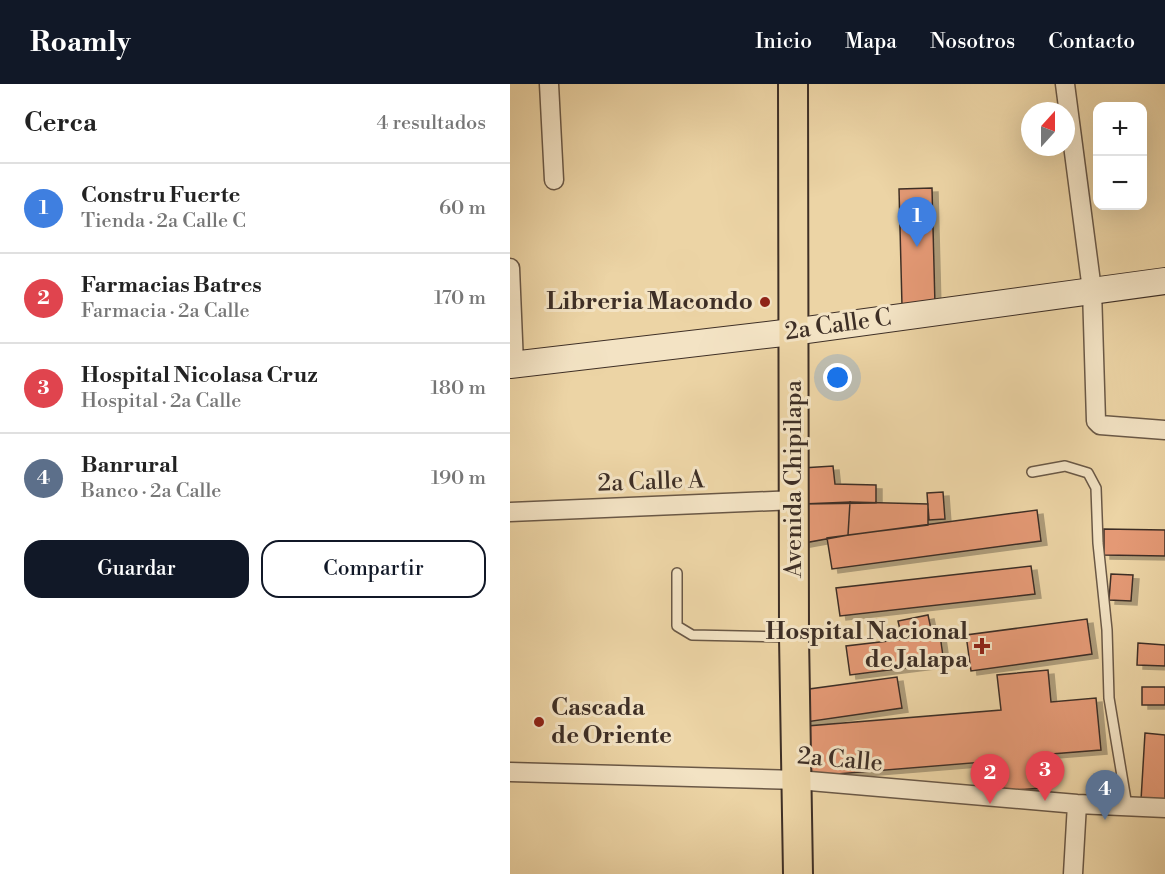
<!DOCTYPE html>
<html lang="es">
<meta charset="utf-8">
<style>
:root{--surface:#fff;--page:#f6f6f6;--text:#222;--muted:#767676;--line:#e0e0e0;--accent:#111827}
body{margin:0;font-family:"Libre Bodoni",serif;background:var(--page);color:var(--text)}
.controls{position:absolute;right:18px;top:18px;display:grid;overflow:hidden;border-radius:12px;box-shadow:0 6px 24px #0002}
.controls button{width:54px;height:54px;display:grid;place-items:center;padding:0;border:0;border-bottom:2px solid var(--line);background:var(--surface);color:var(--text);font:30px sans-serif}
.compass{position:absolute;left:511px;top:18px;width:54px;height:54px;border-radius:50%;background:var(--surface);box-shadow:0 6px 24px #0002;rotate:21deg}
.you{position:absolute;left:328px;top:294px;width:21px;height:21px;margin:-15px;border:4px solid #fff;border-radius:50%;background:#1a73e8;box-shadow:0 0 0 9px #1a73e833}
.badge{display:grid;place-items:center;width:39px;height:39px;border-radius:50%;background:var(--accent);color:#fff;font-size:20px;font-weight:700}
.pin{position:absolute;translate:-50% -50px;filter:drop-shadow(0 2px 3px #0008)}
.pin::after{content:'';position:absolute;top:32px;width:21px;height:18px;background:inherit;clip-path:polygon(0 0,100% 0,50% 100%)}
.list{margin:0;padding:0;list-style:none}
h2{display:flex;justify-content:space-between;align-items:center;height:78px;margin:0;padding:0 24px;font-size:26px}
h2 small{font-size:20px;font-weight:400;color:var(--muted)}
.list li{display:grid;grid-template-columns:39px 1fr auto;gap:18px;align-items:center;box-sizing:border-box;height:90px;padding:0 24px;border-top:2px solid var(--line)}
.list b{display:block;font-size:22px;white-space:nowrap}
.list p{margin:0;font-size:20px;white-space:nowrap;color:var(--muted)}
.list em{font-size:20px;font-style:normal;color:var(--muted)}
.actions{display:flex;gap:12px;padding:18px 24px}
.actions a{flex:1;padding:14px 0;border:2px solid var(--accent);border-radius:18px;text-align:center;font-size:21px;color:var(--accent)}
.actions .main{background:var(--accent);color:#fff}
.map{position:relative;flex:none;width:655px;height:790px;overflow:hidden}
header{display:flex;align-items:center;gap:36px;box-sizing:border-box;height:84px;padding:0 30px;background:var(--accent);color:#fff}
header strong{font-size:28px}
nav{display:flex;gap:33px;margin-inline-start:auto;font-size:21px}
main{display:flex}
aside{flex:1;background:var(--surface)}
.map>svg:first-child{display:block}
.building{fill:#e49975;stroke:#3e2f26;stroke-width:1.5;filter:url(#shadow)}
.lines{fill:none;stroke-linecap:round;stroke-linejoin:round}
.service-casing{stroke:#6a5846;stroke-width:12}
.minor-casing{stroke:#6a5846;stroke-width:21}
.secondary-casing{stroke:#3e2f26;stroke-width:28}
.primary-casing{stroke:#3e2f26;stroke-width:32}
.service{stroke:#f3e3c4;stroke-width:9}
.minor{stroke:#f3e3c4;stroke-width:18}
.secondary{stroke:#f3e3c4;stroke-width:26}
.primary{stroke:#ecd4a5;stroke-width:28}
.poi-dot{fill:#8f2418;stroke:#f3e3c4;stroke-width:2}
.labels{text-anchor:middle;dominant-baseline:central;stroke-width:6;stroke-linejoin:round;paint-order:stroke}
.poi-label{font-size:24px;font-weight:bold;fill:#3e2f26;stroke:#f3e3c4;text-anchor:end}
.street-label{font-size:24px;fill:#3e2f26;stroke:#f3e3c4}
</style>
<header>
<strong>Roamly</strong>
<nav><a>Inicio</a><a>Mapa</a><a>Nosotros</a><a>Contacto</a></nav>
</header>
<main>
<aside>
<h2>Cerca<small>4 resultados</small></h2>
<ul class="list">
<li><span class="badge" style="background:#3f7fe0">1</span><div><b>Constru Fuerte</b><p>Tienda · 2a Calle C</p></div><em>60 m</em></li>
<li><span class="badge" style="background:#e0444e">2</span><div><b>Farmacias Batres</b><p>Farmacia · 2a Calle</p></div><em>170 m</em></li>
<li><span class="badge" style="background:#e0444e">3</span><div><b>Hospital Nicolasa Cruz</b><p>Hospital · 2a Calle</p></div><em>180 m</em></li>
<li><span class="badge" style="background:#5c6f8a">4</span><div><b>Banrural</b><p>Banco · 2a Calle</p></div><em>190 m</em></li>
</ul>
<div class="actions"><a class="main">Guardar</a><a>Compartir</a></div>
</aside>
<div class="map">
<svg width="655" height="790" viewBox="0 0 655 790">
<defs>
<filter id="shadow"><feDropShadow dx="6" dy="4" stdDeviation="0" flood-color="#0004"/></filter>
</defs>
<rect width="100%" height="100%" fill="#ecd4a5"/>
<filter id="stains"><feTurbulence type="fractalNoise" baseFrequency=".00333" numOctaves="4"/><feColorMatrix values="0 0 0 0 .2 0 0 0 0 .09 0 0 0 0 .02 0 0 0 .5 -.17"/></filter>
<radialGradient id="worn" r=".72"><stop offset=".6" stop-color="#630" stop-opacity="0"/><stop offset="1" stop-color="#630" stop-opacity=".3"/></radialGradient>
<!-- building -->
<path class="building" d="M422,104L425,221L392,222L389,105Z
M323,382L325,400L366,401V419L293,420L292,384Z
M433,408L435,435L419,436L417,409Z
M340,418L338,451L294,459L293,420Z
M340,418L418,420V441L338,451Z
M527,426L531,457L322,485L317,454Z
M594,445L655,446V472L594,471Z
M521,482L525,510L330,532L326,504Z
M601,490L623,491L621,517L599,516Z
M418,531L421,545L391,550L388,537Z
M577,535L582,570L461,587L456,551Z
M430,551L434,579L340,591L336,562Z
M628,559L655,561V582L627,581Z
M538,586L541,618L586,614L591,666L529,671L533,704L477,708L474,678L302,692L297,642L491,626L487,591Z
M387,593L392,624L296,638L292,606Z
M632,603H655V621H632Z
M635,649L655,651V718L631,716Z"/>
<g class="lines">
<defs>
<path id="service" d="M522,388L555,382L578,389L586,404L588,459L597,546L599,614L617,722
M167,489V542L182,551L282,553"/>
<path id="minor" d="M39,0L44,96
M555,0L582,206L586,337L590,341L655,346
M0,184L4,280
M0,428L285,416
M0,688L288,696L567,720L655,724
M563,790L567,720"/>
<path id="secondary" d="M0,281L282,248L655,197"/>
<path id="primary" d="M283,0L284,553L288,790"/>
</defs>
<!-- service casing -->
<use href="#service" class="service-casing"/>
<!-- minor casing -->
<use href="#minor" class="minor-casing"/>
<!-- secondary casing -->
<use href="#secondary" class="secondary-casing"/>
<!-- primary casing -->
<use href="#primary" class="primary-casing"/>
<!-- service -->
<use href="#service" class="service"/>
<!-- minor -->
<use href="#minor" class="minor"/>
<!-- secondary -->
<use href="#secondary" class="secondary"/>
<!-- primary -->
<use href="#primary" class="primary"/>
</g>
<!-- markers -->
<g class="poi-dot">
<circle cx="255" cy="218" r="6"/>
<path d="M469 553h6v6h6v6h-6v6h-6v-6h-6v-6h6z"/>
<circle cx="29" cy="638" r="6"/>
</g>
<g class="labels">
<!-- poi labels -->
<g class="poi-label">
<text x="243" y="218">Libreria Macondo</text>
<text x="458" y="548">Hospital Nacional<tspan x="458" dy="28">de Jalapa</tspan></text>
<text x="41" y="624" text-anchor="start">Cascada<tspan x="41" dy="28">de Oriente</tspan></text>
</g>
<!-- street labels -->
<g class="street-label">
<text transform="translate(328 241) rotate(-8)">2a Calle C</text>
<text transform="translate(284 395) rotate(-90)">Avenida Chipilapa</text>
<text transform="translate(141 398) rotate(-2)">2a Calle A</text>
<text transform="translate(330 676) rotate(5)">2a Calle</text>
</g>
</g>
<rect width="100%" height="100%" filter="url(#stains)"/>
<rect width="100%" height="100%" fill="url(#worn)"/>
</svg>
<div class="controls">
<button>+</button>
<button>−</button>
</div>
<svg class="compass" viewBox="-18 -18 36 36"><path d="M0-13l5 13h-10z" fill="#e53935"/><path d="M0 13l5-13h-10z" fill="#767676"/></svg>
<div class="you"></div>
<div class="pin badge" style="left:407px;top:163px;background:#3f7fe0">1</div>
<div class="pin badge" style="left:480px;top:720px;background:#e0444e">2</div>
<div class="pin badge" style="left:535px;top:717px;background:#e0444e">3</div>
<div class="pin badge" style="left:595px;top:736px;background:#5c6f8a">4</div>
</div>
</main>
